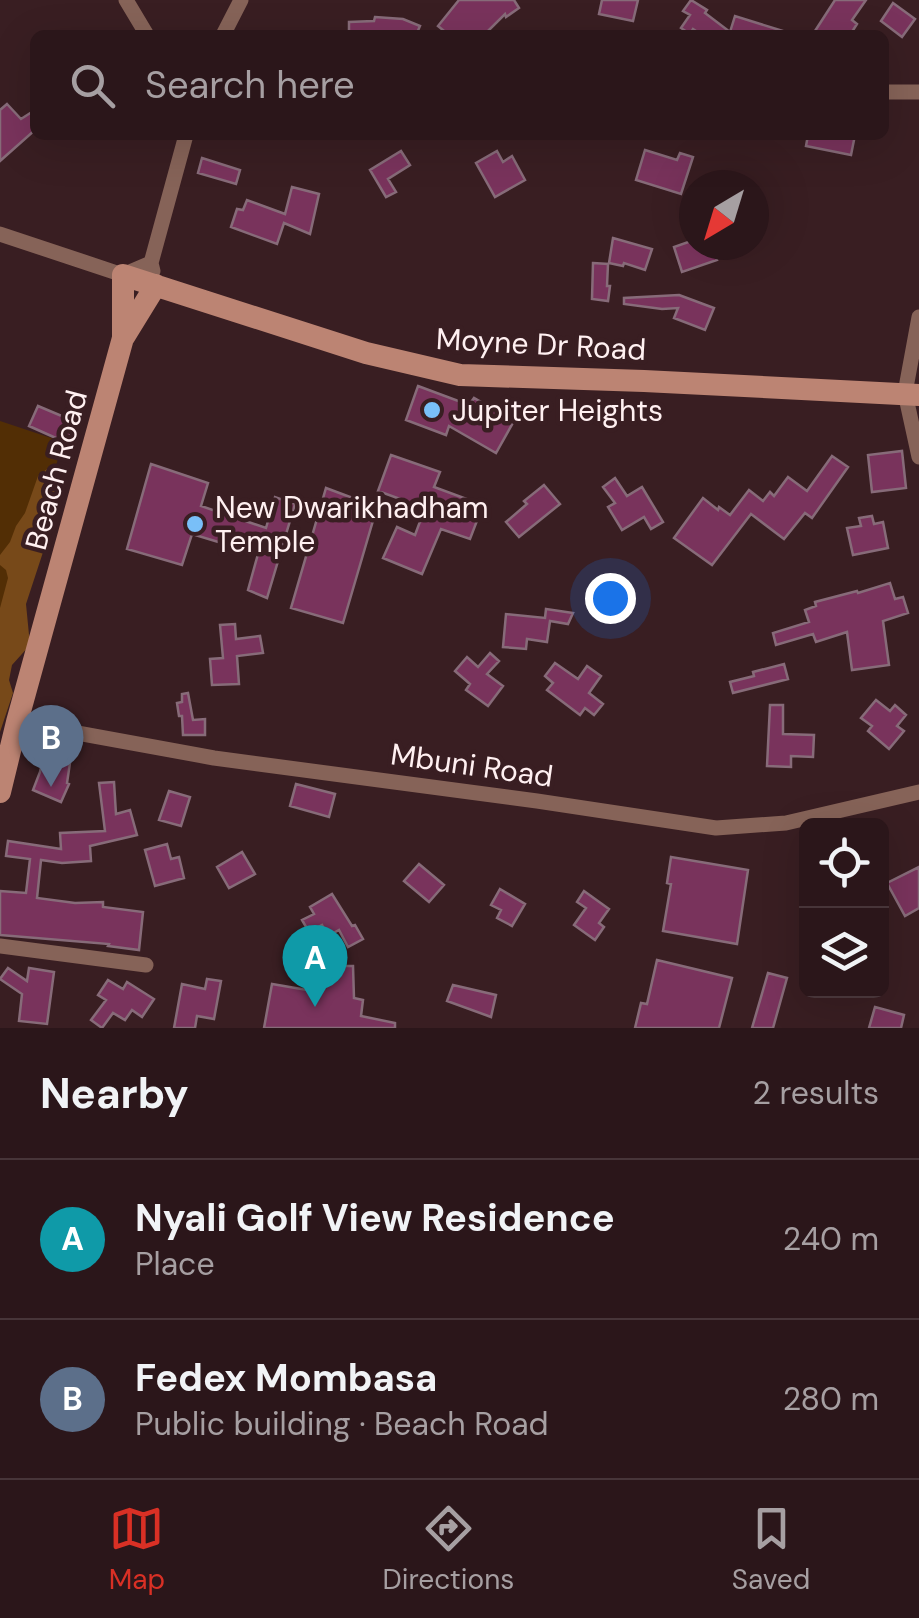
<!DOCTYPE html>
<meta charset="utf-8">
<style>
:root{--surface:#2b161a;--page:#331f23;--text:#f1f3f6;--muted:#a69fa2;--line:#473539;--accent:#d93025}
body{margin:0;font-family:"DM Sans",sans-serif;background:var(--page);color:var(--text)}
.controls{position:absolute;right:30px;bottom:30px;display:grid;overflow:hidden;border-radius:15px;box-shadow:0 10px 40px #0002}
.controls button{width:90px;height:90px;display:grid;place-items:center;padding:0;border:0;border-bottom:2px solid var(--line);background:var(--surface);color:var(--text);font:50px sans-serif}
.compass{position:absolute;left:679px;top:170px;width:90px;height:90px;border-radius:50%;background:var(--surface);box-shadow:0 10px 40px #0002;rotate:218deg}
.you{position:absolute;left:610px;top:598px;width:35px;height:35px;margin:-25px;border:8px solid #fff;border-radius:50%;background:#1a73e8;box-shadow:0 0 0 15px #1a73e833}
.badge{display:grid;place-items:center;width:65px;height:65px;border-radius:50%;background:var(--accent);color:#fff;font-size:32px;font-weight:700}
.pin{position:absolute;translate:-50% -82px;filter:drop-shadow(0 2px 5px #0008)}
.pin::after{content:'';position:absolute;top:52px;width:35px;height:30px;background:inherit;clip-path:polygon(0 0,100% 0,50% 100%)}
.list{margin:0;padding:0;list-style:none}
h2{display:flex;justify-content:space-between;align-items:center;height:130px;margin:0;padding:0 40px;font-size:42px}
h2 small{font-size:32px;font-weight:400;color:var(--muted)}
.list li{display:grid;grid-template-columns:65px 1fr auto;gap:30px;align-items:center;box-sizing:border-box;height:160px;padding:0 40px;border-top:2px solid var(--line)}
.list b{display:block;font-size:38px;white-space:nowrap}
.list p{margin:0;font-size:32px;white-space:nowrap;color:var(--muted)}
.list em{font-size:32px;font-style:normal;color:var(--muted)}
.icon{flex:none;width:55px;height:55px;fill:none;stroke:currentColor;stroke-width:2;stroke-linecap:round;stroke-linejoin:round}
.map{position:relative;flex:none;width:919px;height:1028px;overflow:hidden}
.search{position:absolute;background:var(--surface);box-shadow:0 10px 40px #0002;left:30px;right:30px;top:30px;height:110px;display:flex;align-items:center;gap:25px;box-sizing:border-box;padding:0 35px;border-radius:15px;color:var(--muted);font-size:38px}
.sheet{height:450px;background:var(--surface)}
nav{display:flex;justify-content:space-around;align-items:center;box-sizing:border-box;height:140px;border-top:2px solid var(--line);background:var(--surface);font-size:28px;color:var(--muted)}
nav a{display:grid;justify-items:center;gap:5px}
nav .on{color:var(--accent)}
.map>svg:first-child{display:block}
.green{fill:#522e05}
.forest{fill:#774919}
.building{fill:#79335c;stroke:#876b79;stroke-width:2.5}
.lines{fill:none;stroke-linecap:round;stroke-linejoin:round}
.street{stroke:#866358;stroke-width:15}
.secondary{stroke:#bc8473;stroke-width:22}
.poi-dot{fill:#79bff8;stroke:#391e22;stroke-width:4}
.labels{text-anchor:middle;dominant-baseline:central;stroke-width:9;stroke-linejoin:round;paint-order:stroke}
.street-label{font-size:30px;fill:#fff0f1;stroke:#391e22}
.poi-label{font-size:30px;fill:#fff0f1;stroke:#391e22;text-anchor:start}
</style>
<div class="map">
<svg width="919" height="1028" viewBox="0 0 919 1028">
<rect width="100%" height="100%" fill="#391e22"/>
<!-- green -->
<path class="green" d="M0,421L63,442L0,654Z"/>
<!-- forest -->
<path class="forest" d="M47,469L59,479L62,485L47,540L26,604L30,645L12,665L9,680L13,693L0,732V608L8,578L6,570L0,565V555L10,542L16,526L25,513L38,476Z"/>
<!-- building -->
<path class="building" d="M459,0H514L519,8L506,17L505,14L484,35H449L438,26Z
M602,0H638L633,21L599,14Z
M691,0L707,10L705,13L730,32L735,16L786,32V35H702L693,29L690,34L681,28L690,15L683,11Z
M835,0H866L852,20L857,24L850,35H821L815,31Z
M893,3L915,19L902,37L881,21Z
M375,17L403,19L420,26L416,35H349V22L374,21Z
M7,104L21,119L35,110V130L0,161V110Z
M808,135H855L851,155L806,146Z
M645,150L677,160L680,153L693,157L681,194L636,180Z
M401,151L410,165L388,179L396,192L386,197L370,170Z
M497,151L503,162L512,156L525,180L495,197L476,163Z
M202,158L240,170L236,184L198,173Z
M292,187L319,194L310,234L284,223L277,244L231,227L237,209L243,210L247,200L285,214Z
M613,238L652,249L645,270L624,263L623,266L609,263Z
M694,240V245H712L717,260L682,272L674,247Z
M593,263L608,264L607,286H610L608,301L592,299Z
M679,295L714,308L705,330L674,318L678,308L662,309L624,304V298Z
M418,386L469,405L474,398L514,421L496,453L449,426L446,435L406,420Z
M38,406L76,422L67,443L29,426Z
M902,451L906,488L872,492L868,455Z
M391,455L440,472L434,487L483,505L470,539L441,529L422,574L383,558L397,527L415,535L425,508L378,491Z
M832,456L848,467L812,518L805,513L784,539L751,514L712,565L674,538L703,498L718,510L719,507L730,515L749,490L763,501L770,492L774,496L788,477L807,491Z
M151,464L208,483L201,506L266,528L275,497L295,504L267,598L248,590L258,554L192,534L182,565L127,549Z
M615,478L627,496L642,487L663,522L651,529L644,517L622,530L608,507L615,503L603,487Z
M544,485L560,504L519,537L506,522L527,504L524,501Z
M326,488L377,507L343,623L291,608Z
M872,516L874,524L883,522L888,548L853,555L847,528L861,526L859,518Z
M890,583L895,599L903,597L908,613L883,621L889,665L852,670L847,632L816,642L813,634L776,645L773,633L809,622L805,610L816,606L815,602L857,591L858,593Z
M546,609L573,613L568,624L550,621L547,642L527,639L526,649L503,647L506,614L545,618Z
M235,624L236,639L260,636L263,653L237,656L239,684L212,685L210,659L223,658L220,625Z
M490,653L499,661L487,674L503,686L488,706L466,690L470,684L455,671L467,657L478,667Z
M555,663L578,679L587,666L601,676L589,693L603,704L594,715L585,708L580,715L547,690L553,683L545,676Z
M784,664L788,679L733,693L730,682L754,676L753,672Z
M188,693L193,720L205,719V735H183L182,716H179L177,703L182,702V694Z
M876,700L890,711L895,705L906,715L897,726L904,731L889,749L868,731L872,726L861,718Z
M770,705H783V734L814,735L813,757L791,756V767L767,766Z
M44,751L71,756L67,783L69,784L61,802L33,790L40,772Z
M114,782L116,814L130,810L137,835L90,846L91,861L62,863L41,860L37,898L75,903L103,902V907L143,912L139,950L108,946L109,944L0,935V891L26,893L30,859L6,856L8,841L61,849L60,833L105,831L99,783Z
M296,784L335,794L329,817L290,806Z
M169,791L190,797L181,826L159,820Z
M167,844L171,859L179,857L184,878L155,886L145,850Z
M242,852L255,874L229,888L217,867Z
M671,857L748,870L737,944L663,931L671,884L667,883Z
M419,864L444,885L429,902L404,881Z
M919,867V908L905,916L887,883Z
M500,889L525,904L512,926L497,918L501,910L491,905Z
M584,891L609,909L599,923L604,927L595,940L574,925L586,908L577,902Z
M332,894L352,926L355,925L363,939L348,947L339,930L328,936L322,925L309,932L302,920L314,914L310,907Z
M657,960L732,978L719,1028H635L641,1003L647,1004Z
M341,966H353L354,998L363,1000L361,1016L395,1023V1028H264L272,984L319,992L317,967Z
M8,968L27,981L29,968L54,972L47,1024L19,1021L22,994L0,979Z
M768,973L787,978L773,1028H752Z
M207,979L221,981L214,1019L197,1016L195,1028H174L182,984L205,989Z
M108,980L123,989L127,982L154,999L142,1017L132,1010L125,1020L113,1013L102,1028L91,1020L106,1000L98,995Z
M453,985L496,995L491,1017L447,1001Z
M875,1007L904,1015L901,1028H869Z"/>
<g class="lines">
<!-- street -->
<path class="street" d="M126,0L147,35
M223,35L241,0
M884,92H919
M0,234L123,275L151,263
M153,271L151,263L186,135
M919,317L905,393L919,457
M17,722L214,758L537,801L716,828L786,823L919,792
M0,946L146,965"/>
<!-- secondary -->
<path class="secondary" d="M124,337L156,285
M0,792L17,722L123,338V275L366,353L460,375L644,381L919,395"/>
</g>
<!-- markers -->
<g class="poi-dot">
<circle cx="432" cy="410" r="10"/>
<circle cx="195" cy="524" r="10"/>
</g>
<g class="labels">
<!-- street labels -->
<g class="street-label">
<text transform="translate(541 344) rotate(3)">Moyne Dr Road</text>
<text transform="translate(56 470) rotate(-75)">Beach Road</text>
<text transform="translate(472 765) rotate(8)">Mbuni Road</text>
</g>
<!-- poi labels -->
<g class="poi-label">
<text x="452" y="410">Jupiter Heights</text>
<text x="215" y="507">New Dwarikhadham<tspan x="215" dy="34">Temple</tspan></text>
</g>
</g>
</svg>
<div class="controls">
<button><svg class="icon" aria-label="locate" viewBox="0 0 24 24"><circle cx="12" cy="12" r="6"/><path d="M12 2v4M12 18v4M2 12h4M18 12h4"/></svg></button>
<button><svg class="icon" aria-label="layers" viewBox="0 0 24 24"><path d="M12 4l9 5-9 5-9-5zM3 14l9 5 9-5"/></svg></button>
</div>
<svg class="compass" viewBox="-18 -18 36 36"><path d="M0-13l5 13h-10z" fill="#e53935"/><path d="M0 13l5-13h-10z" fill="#a69fa2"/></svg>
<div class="you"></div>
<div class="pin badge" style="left:315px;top:1007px;background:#0f9aa8">A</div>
<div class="pin badge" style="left:51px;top:787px;background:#5c6f8a">B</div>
<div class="search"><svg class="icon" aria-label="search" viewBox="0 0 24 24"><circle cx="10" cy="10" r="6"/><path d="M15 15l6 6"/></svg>Search here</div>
</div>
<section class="sheet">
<h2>Nearby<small>2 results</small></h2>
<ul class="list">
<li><span class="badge" style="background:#0f9aa8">A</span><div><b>Nyali Golf View Residence</b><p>Place</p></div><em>240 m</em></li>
<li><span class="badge" style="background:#5c6f8a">B</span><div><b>Fedex Mombasa</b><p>Public building · Beach Road</p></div><em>280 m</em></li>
</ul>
</section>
<nav>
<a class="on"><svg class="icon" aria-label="map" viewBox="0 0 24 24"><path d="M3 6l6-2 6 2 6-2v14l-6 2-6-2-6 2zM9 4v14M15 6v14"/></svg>Map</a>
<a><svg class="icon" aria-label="directions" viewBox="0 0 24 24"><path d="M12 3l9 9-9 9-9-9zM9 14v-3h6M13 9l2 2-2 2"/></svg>Directions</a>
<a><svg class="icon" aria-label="saved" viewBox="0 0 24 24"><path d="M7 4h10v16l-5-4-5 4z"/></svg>Saved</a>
</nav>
